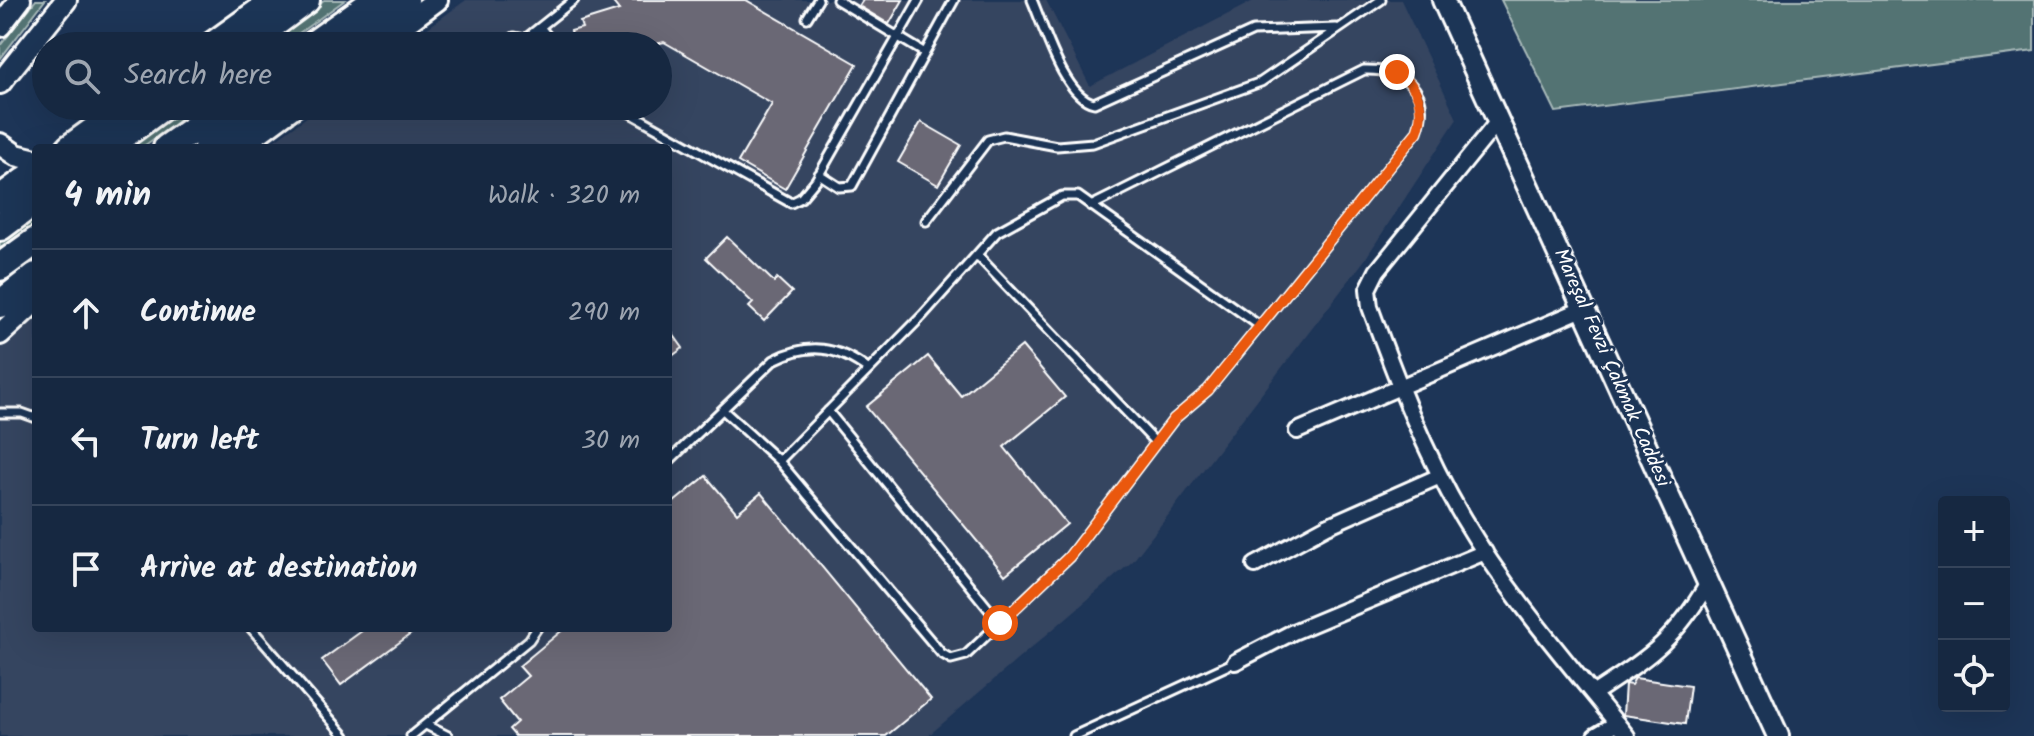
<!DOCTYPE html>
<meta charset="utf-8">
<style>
:root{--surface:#162841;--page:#1f3048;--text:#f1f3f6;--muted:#9ea6b1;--line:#35445a}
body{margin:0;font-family:Kalam,sans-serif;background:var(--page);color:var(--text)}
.controls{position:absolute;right:24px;bottom:24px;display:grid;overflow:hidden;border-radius:8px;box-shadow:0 8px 32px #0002}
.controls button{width:72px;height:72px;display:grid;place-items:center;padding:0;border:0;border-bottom:2px solid var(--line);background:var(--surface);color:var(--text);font:40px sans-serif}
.stop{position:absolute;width:24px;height:24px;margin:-18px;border:6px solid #ea580c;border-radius:50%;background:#fff}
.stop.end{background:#ea580c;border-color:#fff;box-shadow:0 2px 8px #0008}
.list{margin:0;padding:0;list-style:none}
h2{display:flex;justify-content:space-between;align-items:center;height:104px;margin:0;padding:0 32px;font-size:34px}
h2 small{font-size:26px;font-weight:400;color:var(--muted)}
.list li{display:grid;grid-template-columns:52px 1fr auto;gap:24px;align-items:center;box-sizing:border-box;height:128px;padding:0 32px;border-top:2px solid var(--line)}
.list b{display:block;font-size:30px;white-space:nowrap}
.list em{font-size:26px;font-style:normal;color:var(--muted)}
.icon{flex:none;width:44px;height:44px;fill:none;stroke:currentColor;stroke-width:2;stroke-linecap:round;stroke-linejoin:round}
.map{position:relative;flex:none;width:2034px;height:736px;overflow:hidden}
.search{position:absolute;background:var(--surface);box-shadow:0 8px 32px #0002;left:32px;top:32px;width:640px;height:88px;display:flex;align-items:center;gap:20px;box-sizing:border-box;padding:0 28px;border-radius:44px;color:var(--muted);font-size:30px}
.panel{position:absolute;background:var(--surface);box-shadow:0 8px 32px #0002;left:32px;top:144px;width:640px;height:488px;border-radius:8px}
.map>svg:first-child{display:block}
.built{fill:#344460}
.green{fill:#527373;stroke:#a8b9b9;stroke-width:2}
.building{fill:#6b6775;stroke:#fff;stroke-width:2}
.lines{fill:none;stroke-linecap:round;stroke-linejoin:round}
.lane-casing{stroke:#fff;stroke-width:13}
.street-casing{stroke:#fff;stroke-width:20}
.secondary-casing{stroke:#fff;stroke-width:26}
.highway-casing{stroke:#fff;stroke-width:32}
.lane{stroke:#1d3557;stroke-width:7}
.street{stroke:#1d3557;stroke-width:14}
.secondary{stroke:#1d3557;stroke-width:20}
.highway{stroke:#1d3557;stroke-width:26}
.route{stroke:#ea580c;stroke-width:10}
.labels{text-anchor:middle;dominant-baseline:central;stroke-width:6;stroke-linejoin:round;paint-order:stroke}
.street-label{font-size:20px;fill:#fff;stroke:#1d3557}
</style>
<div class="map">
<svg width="2034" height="736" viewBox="0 0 2034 736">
<rect width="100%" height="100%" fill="#1d3557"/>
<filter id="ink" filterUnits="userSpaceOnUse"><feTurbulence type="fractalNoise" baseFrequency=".0125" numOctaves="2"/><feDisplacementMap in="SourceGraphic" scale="16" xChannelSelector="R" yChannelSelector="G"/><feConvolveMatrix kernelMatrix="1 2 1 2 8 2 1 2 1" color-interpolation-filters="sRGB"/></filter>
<g filter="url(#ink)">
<!-- built -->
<path class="built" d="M466,0H1046L1090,86L1255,0H1401L1457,119L1364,261L1133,561L928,736H0V347L36,316V628H668V148H264L322,106H658V46H403Z"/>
<!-- green -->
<path class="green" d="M36,0H45L0,59V46Z
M324,0H345L281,46H261Z
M1501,0H2034V51L1556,112Z
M178,106H199L141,148H121Z
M36,210V225L0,251V236Z"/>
<!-- building -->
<path class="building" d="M611,0H746L857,64L785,189L738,162L772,104L664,42L648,46H575L571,31L582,28L580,22L619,10Z
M863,0H903L889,24L859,6Z
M921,122L961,145L938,185L898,162Z
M727,237L774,282L777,278L792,292L764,321L749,307L753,303L706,258Z
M668,327L683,348L668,359Z
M1022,346L1065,397L1004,447L1067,524L1005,575L866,407L928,356L961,396Z
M706,476L737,513L761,493L931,699L886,736H515L509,729L517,722L499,700L528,676L519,666L565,628H668V507Z
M366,628H419L341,685L322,660Z
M1635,678L1690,686L1685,724L1623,715L1625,684L1631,685Z"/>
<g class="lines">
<defs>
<path id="lane" d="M837,0L925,53
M1032,0C1044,27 1064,97 1094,103L1253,31L1336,28
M807,18L818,0
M540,27L555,46
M514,37L525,39L574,0
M618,106L791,203L801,198L816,180L919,0
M819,174L839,187L852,186L954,0
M926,221L988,140L1004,136L1057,146L1093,143L1261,82L1381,0
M977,255L1155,442
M724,411L779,461L941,653L951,659L966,655L1069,557L1174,419L1208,390L1417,132C1433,89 1403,69 1364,70L1091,206
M828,411L1000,623
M0,413H22L36,418
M779,461L923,315L997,232L1062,196H1078L1260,326
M668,462L774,360C809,342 837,346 869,370
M251,628L345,736
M426,725L448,736
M411,736L529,640L537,628
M1074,736L1235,662"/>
<path id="street" d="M1499,120L1377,271L1368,289L1370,307C1396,378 1424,452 1463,518C1509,596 1570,665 1627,736
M1297,431L1585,308
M1255,565L1327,526L1440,476
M1235,662L1293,632L1485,552
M1593,694C1650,656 1672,644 1708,583
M1595,736L1617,723"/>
<path id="secondary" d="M1443,0L1778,736
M0,26L20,0
M375,46L437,0
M0,83L66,0
M0,144L16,155L36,160
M238,148L295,106
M0,334L36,301"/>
<path id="highway" d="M212,46L276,0
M244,46L306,0
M311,46L376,0
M344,46L405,0
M70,148L128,106
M106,148L163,106
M167,148L226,106
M207,148L263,106
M0,199L36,173
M0,227L36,200
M0,267L36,241
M0,304L36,276"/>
</defs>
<!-- lane casing -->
<use href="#lane" class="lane-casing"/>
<!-- street casing -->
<use href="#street" class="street-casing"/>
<!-- secondary casing -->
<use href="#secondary" class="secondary-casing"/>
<!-- highway casing -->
<use href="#highway" class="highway-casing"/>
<!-- lane -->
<use href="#lane" class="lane"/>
<!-- street -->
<use href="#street" class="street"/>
<!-- secondary -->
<use href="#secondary" class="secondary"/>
<!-- highway -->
<use href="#highway" class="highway"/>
</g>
</g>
<g class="lines" filter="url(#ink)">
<!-- route -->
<path class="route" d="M1000,623L1069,557L1174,419L1208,390L1417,132C1426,109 1418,85 1397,72"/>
</g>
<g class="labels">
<!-- street labels -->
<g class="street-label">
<text transform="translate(1611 368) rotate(66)">Mareşal Fevzi Çakmak Caddesi</text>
</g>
</g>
</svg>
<div class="controls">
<button>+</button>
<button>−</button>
<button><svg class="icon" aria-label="locate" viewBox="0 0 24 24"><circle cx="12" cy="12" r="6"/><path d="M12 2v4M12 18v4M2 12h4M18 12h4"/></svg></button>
</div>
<div class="stop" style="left:1000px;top:623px"></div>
<div class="stop end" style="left:1397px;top:72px"></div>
<div class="search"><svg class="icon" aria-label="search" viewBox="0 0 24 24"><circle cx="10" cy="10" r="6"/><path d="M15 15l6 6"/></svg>Search here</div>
<section class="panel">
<h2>4 min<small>Walk · 320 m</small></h2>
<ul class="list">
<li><svg class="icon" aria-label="ahead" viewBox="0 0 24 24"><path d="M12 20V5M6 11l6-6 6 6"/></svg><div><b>Continue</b></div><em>290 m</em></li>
<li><svg class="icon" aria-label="left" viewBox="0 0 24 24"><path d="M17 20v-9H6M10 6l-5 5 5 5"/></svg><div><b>Turn left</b></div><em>30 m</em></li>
<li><svg class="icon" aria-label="arrive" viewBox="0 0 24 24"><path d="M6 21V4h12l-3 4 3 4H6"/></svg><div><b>Arrive at destination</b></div></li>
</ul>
</section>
</div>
